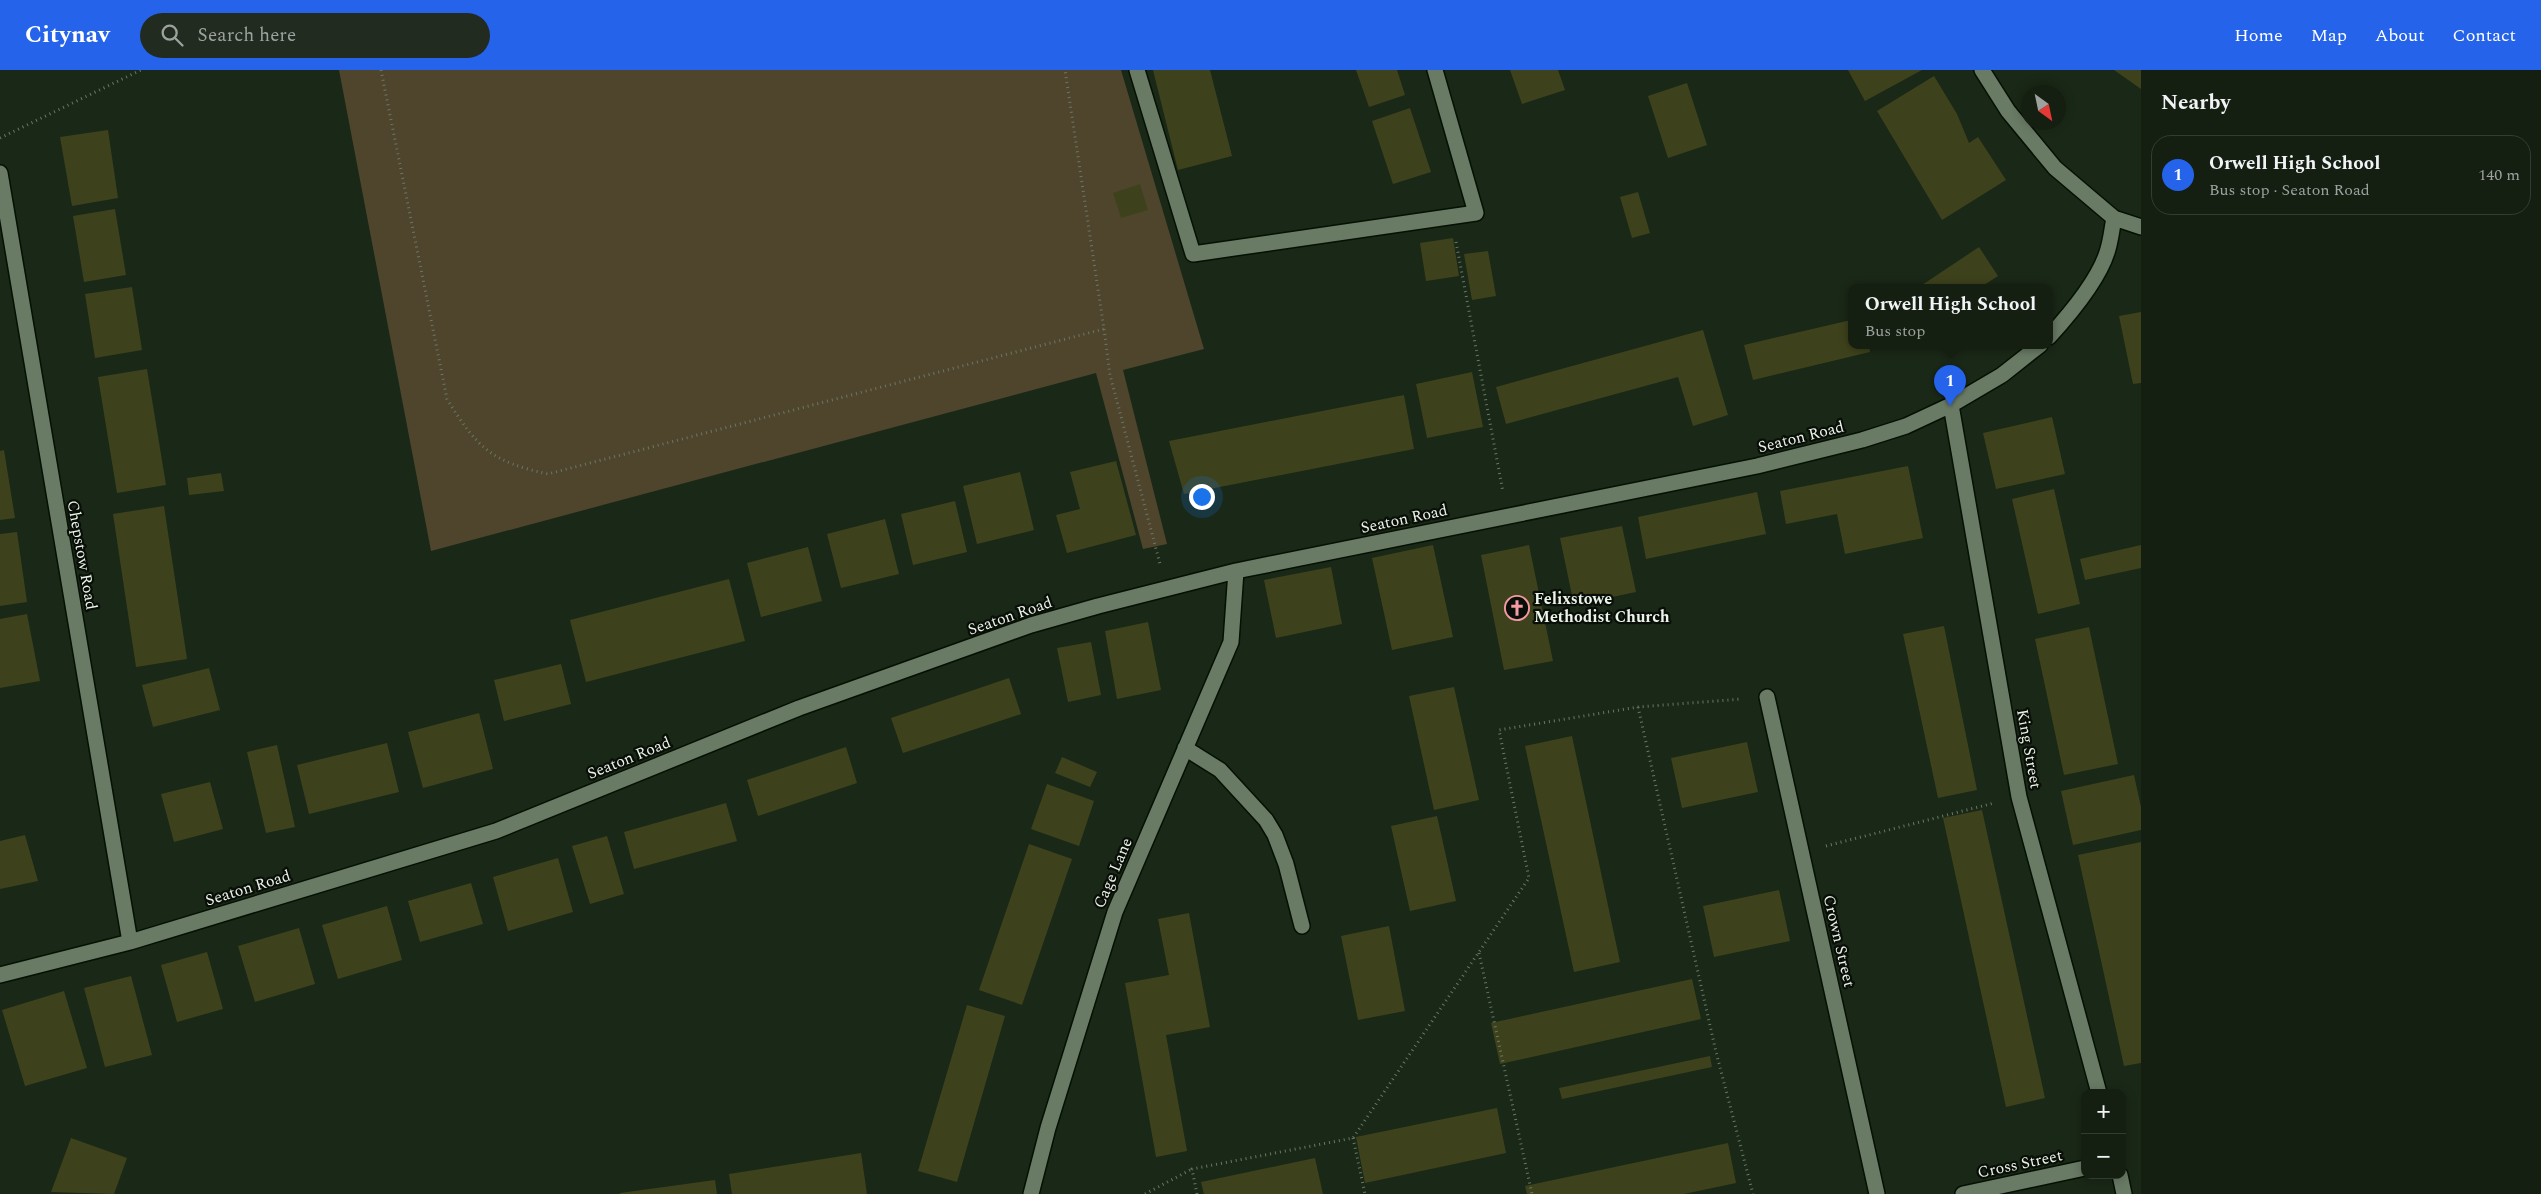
<!DOCTYPE html>
<meta charset="utf-8">
<style>
:root{--surface:#141e11;--page:#212b1f;--text:#f1f3f6;--muted:#9da29f;--line:#333c31;--accent:#2563eb}
body{margin:0;font-family:Spectral,serif;background:var(--page);color:var(--text)}
.controls{position:absolute;right:15px;bottom:15px;display:grid;overflow:hidden;border-radius:10px;box-shadow:0 2px 12px #0003}
.controls button{width:45px;height:45px;display:grid;place-items:center;padding:0;border:0;border-bottom:1px solid var(--line);background:var(--surface);color:var(--text);font:25px sans-serif}
.compass{position:absolute;left:2021px;top:15px;width:45px;height:45px;border-radius:50%;background:var(--surface);box-shadow:0 2px 12px #0003;rotate:147deg}
.you{position:absolute;left:1201px;top:426px;width:18px;height:18px;margin:-12px;border:4px solid #fff;border-radius:50%;background:#1a73e8;box-shadow:0 0 0 8px #1a73e833}
.badge{display:grid;place-items:center;width:32px;height:32px;border-radius:50%;background:var(--accent);color:#fff;font-size:16px;font-weight:700}
.pin{position:absolute;translate:-50% -41px;filter:drop-shadow(0 1px 2px #0008)}
.pin::after{content:'';position:absolute;top:26px;width:18px;height:15px;background:inherit;clip-path:polygon(0 0,100% 0,50% 100%)}
.popup{position:absolute;left:1848px;top:214px;width:205px;height:65px;box-sizing:border-box;display:grid;place-content:center;border-radius:10px;background:var(--surface);filter:drop-shadow(0 1px 4px #0005);font-size:16px;white-space:nowrap;color:var(--muted)}
.popup b{font-size:19px;color:var(--text)}
.popup::after{content:'';position:absolute;left:50%;top:100%;margin-left:-10px;border:10px solid transparent;border-top-color:var(--surface)}
.list{margin:0;padding:0;list-style:none}
h2{display:flex;justify-content:space-between;align-items:center;height:65px;margin:0;padding:0 20px;font-size:21px}
h2 small{font-size:16px;font-weight:400;color:var(--muted)}
.list li{display:grid;grid-template-columns:32px 1fr auto;gap:15px;align-items:center;box-sizing:border-box;height:80px;margin:0 10px 10px;padding:0 10px;border:1px solid var(--line);border-radius:20px}
.list b{display:block;font-size:19px;white-space:nowrap}
.list p{margin:0;font-size:16px;white-space:nowrap;color:var(--muted)}
.list em{font-size:16px;font-style:normal;color:var(--muted)}
.icon{flex:none;width:28px;height:28px;fill:none;stroke:currentColor;stroke-width:2;stroke-linecap:round;stroke-linejoin:round}
.map{position:relative;flex:none;width:2141px;height:1124px;overflow:hidden}
header{display:flex;align-items:center;gap:30px;box-sizing:border-box;height:70px;padding:0 25px;background:var(--accent);color:#fff}
header strong{font-size:24px}
nav{display:flex;gap:28px;margin-inline-start:auto;font-size:18px}
.search{width:350px;height:45px;background:var(--page);display:flex;align-items:center;gap:12px;box-sizing:border-box;padding:0 18px;border-radius:28px;color:var(--muted);font-size:19px}
main{display:flex}
aside{flex:1;background:var(--surface)}
.map>svg:first-child{display:block}
.green{fill:#4f452d}
.building{fill:#3e421c}
.lines{fill:none;stroke-linecap:round;stroke-linejoin:round}
.minor-casing{stroke:#051103;stroke-width:18}
.path{stroke:#6b7768;stroke-width:3;stroke-dasharray:1 4;stroke-linecap:butt}
.minor{stroke:#697a65;stroke-width:15}
.labels{text-anchor:middle;dominant-baseline:central;stroke-width:4.5;stroke-linejoin:round;paint-order:stroke}
.street-label{font-size:16px;fill:#ebf4e8;stroke:#090f08}
.poi-label{font-size:16px;font-weight:bold;fill:#ebf4e8;stroke:#090f08;text-anchor:start}
</style>
<header>
<strong>Citynav</strong>
<div class="search"><svg class="icon" aria-label="search" viewBox="0 0 24 24"><circle cx="10" cy="10" r="6"/><path d="M15 15l6 6"/></svg>Search here</div>
<nav><a>Home</a><a>Map</a><a>About</a><a>Contact</a></nav>
</header>
<main>
<div class="map">
<svg width="2141" height="1124" viewBox="0 0 2141 1124">
<rect width="100%" height="100%" fill="#1a2817"/>
<!-- green -->
<path class="green" d="M339,0H1121L1204,279L1123,300L1167,474L1143,479L1096,303L431,481Z"/>
<!-- building -->
<path class="building" d="M1153,0H1210L1232,86L1178,100Z
M1356,0H1397L1405,25L1369,37Z
M1510,0H1558L1565,20L1522,34Z
M1848,0H1922L1865,31Z
M2114,0H2141V19Z
M1934,6L1957,44L1969,73L1978,67L2006,110L1942,150L1877,41Z
M1687,13L1707,75L1668,88L1648,26Z
M1410,38L1431,102L1393,114L1372,51Z
M108,60L118,128L72,136L60,67Z
M1140,114L1148,140L1121,148L1113,123Z
M1638,122L1650,163L1632,168L1620,127Z
M115,139L126,205L84,212L73,146Z
M1453,168L1459,206L1426,211L1420,173Z
M1979,177L1998,206L1981,217H1919Z
M1488,181L1496,226L1472,230L1464,184Z
M132,217L142,280L95,288L85,224Z
M2141,242V313L2133,314L2119,246Z
M1851,250V275H1869L1870,282L1753,310L1744,275Z
M1703,260L1728,345L1693,356L1678,307L1506,354L1496,317Z
M147,299L166,415L117,423L98,307Z
M1472,302L1483,357L1427,368L1416,314Z
M1404,325L1414,379L1184,424L1169,371Z
M2052,347L2065,404L1996,419L1983,363Z
M4,380L15,448L0,450V381Z
M1116,391L1136,465L1067,483L1056,445L1080,439L1070,402Z
M1908,396L1923,468L1845,484L1837,444L1786,454L1780,421Z
M1020,402L1034,460L977,474L963,416Z
M221,403L224,421L189,425L187,408Z
M2054,419L2080,534L2038,544L2012,429Z
M1757,422L1766,464L1646,489L1638,447Z
M955,431L967,482L913,495L901,444Z
M164,436L187,589L136,597L113,444Z
M885,449L899,504L841,518L827,464Z
M1622,456L1636,522L1574,535L1560,468Z
M17,462L27,532L0,536V464Z
M1433,475L1453,567L1392,580L1372,488Z
M1529,475L1553,591L1504,600L1481,485Z
M2141,475V498L2085,510L2080,489Z
M808,477L822,531L761,547L747,493Z
M1331,497L1342,554L1276,568L1264,510Z
M729,509L745,571L586,612L570,550Z
M27,544L40,611L0,618V549Z
M1148,552L1161,620L1117,629L1105,561Z
M1944,556L1977,720L1938,728L1903,564Z
M2089,557L2118,694L2064,705L2035,569Z
M1091,572L1101,625L1068,632L1057,578Z
M561,594L571,634L504,651L494,610Z
M209,598L220,640L153,657L142,615Z
M1009,608L1021,644L903,683L891,648Z
M1454,617L1479,730L1434,740L1409,626Z
M479,643L493,699L423,718L408,662Z
M1572,666L1620,892L1574,902L1525,676Z
M1747,672L1758,722L1682,738L1671,688Z
M387,673L399,722L309,744L297,695Z
M277,675L295,757L266,763L247,682Z
M846,677L857,713L758,746L747,710Z
M1062,687L1097,702L1090,717L1055,703Z
M2134,705L2141,737V760L2073,775L2061,721Z
M210,712L223,759L174,772L161,724Z
M1047,714L1094,731L1079,776L1031,759Z
M726,733L737,771L634,799L624,762Z
M1982,740L2045,1028L2006,1037L1943,748Z
M1437,746L1456,831L1410,841L1391,756Z
M25,765L38,811L0,819V771Z
M607,766L624,824L590,834L572,776Z
M2141,772V993L2124,996L2078,785Z
M1029,774L1072,789L1022,935L979,920Z
M558,788L573,842L508,861L493,807Z
M471,813L483,854L420,872L408,831Z
M1779,820L1790,871L1714,887L1703,836Z
M387,836L402,890L338,909L322,855Z
M1189,843L1210,957L1166,965L1187,1081L1156,1087L1125,913L1169,905L1158,849Z
M1389,856L1405,941L1358,950L1341,866Z
M299,858L315,914L255,932L238,876Z
M207,882L223,939L177,952L161,895Z
M131,906L152,985L105,997L84,918Z
M1692,909L1701,949L1500,994L1491,953Z
M64,921L87,998L25,1016L2,940Z
M967,935L1005,946L957,1112L918,1101Z
M1710,986L1712,997L1562,1029L1559,1018Z
M1497,1038L1506,1083L1365,1113L1356,1067Z
M71,1068L127,1088L114,1124L51,1122Z
M1728,1073L1736,1113L1684,1124H1527L1525,1116Z
M861,1083L867,1124H732L729,1104Z
M1315,1088L1323,1124H1204L1201,1112Z
M715,1110L717,1124H620V1123Z"/>
<g class="lines">
<defs>
<path id="minor" d="M1137,0L1193,184L1476,143L1435,0
M1982,0L2008,41L2055,98L2114,148L2141,157
M0,103L130,872
M2049,267C2070,244 2100,209 2108,179C2111,169 2112,158 2114,148
M1951,335L2019,727L2099,1023
M1767,627L1877,1124
M1185,678L1220,700L1266,750L1275,765L1286,794L1302,856
M0,905L130,872L496,761L799,638L1031,555L1098,536L1236,501L1757,396L1862,370L1906,356L1951,335L2002,305L2040,275
M2120,1105L2124,1124
M1031,1124L1048,1058L1115,842L1231,572L1236,501
M1963,1124L2085,1098"/>
</defs>
<!-- minor casing -->
<use href="#minor" class="minor-casing"/>
<!-- path -->
<path class="path" d="M381,0L447,329C477,378 492,392 548,404L1104,259L1065,0
M0,68L141,0
M1456,172L1503,422
M1104,259L1110,305L1160,494
M1638,637L1716,982L1753,1124
M1826,776L1994,733
M1479,883L1532,1124
M1353,1068L1365,1124
M1145,1124L1192,1099
M1197,1124L1192,1099L1353,1068L1529,808L1499,660L1638,637L1742,629"/>
<!-- minor -->
<use href="#minor" class="minor"/>
</g>
<!-- icons -->
<defs>
<symbol id="church-ring" viewBox="-11 -11 22 22"><circle r="9.5" fill="#090f08" stroke="#f49aa3" stroke-width="1.5"/><path d="M-1.2-6h2.4v3.5h3.3v2.4h-3.3V6h-2.4V-.1h-3.3v-2.4h3.3Z" fill="#f49aa3"/></symbol>
</defs>
<g fill-rule="evenodd">
<use href="#church-ring" x="1503" y="524" width="28" height="28"/>
</g>
<g class="labels">
<!-- street labels -->
<g class="street-label">
<text transform="translate(1801 367) rotate(-14)">Seaton Road</text>
<text transform="translate(1404 449) rotate(-12)">Seaton Road</text>
<text transform="translate(82 485) rotate(80)">Chepstow Road</text>
<text transform="translate(1010 546) rotate(-19)">Seaton Road</text>
<text transform="translate(2029 679) rotate(80)">King Street</text>
<text transform="translate(629 688) rotate(-22)">Seaton Road</text>
<text transform="translate(1113 803) rotate(-67)">Cage Lane</text>
<text transform="translate(248 818) rotate(-17)">Seaton Road</text>
<text transform="translate(1839 871) rotate(77)">Crown Street</text>
<text transform="translate(2020 1094) rotate(-12)">Cross Street</text>
</g>
<!-- poi labels -->
<g class="poi-label">
<text x="1534" y="529">Felixstowe<tspan x="1534" dy="18">Methodist Church</tspan></text>
</g>
</g>
</svg>
<div class="controls">
<button>+</button>
<button>−</button>
</div>
<svg class="compass" viewBox="-18 -18 36 36"><path d="M0-13l5 13h-10z" fill="#e53935"/><path d="M0 13l5-13h-10z" fill="#9da29f"/></svg>
<div class="you"></div>
<div class="pin badge" style="left:1950px;top:336px">1</div>
<div class="popup"><b>Orwell High School</b>Bus stop</div>
</div>
<aside>
<h2>Nearby<small></small></h2>
<ul class="list">
<li><span class="badge">1</span><div><b>Orwell High School</b><p>Bus stop · Seaton Road</p></div><em>140 m</em></li>
</ul>
</aside>
</main>
